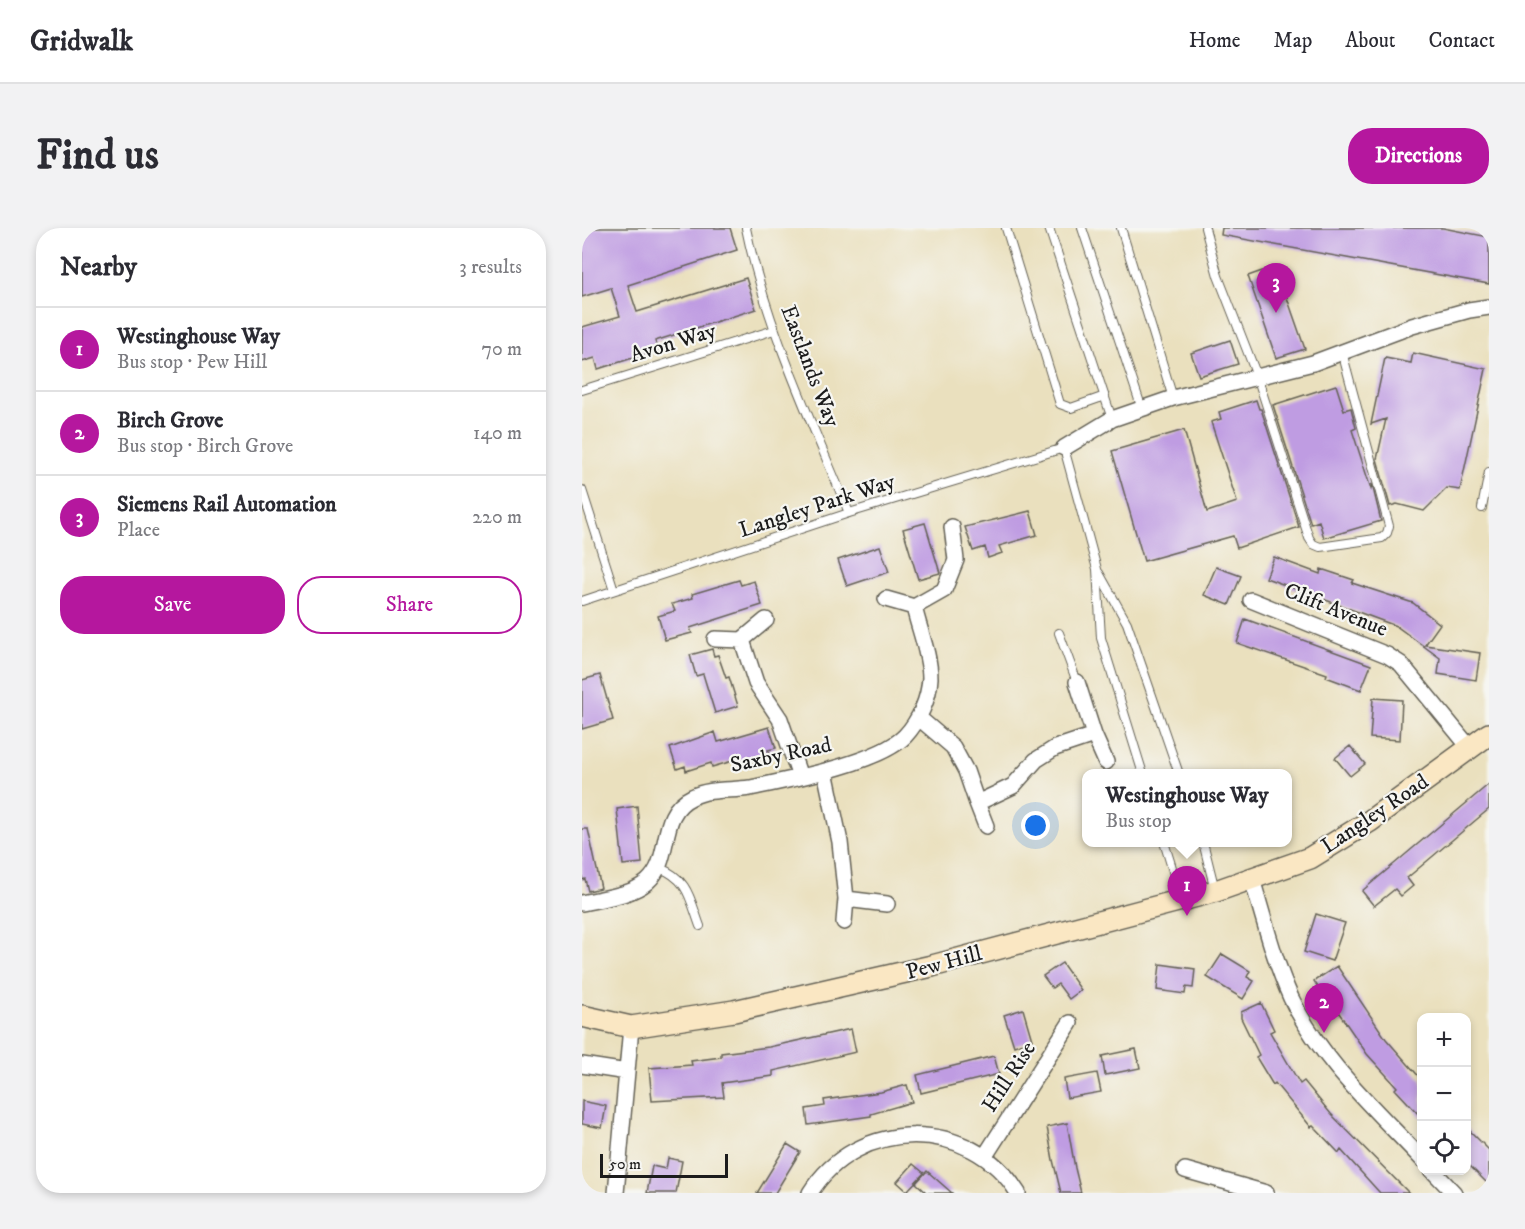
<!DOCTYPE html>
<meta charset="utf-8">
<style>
:root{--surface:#fff;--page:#f2f2f3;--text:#2b2b33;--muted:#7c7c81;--line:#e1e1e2;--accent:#b5179e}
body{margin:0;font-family:"IM FELL DW Pica",serif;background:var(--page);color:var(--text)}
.controls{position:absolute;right:18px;bottom:18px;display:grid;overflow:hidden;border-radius:12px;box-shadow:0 3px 9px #0003}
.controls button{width:54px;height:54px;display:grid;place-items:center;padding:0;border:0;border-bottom:2px solid var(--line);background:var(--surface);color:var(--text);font:30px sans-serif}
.scale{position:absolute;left:18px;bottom:15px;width:128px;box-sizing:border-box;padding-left:6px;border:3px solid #1c1c1c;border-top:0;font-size:16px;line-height:21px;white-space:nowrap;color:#1c1c1c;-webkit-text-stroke:4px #f6f6f2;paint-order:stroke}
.you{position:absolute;left:454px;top:598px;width:21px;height:21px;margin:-15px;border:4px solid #fff;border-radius:50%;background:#1a73e8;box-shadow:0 0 0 9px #1a73e833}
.badge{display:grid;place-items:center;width:39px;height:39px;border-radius:50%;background:var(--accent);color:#fff;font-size:20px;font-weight:700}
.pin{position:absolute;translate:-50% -50px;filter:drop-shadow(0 2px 3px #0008)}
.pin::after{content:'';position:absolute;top:32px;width:21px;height:18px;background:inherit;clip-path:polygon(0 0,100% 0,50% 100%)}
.popup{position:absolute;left:500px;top:541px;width:210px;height:78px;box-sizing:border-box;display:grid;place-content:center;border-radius:12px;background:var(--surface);filter:drop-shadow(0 2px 4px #0005);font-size:20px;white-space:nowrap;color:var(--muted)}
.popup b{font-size:22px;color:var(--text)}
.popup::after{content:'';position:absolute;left:50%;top:100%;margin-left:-12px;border:12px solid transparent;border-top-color:var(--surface)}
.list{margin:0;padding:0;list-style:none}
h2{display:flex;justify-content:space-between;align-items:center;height:78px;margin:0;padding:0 24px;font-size:26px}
h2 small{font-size:20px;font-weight:400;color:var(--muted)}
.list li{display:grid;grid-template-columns:39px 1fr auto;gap:18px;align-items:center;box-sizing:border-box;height:84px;padding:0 24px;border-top:2px solid var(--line)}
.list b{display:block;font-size:22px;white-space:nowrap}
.list p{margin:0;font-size:20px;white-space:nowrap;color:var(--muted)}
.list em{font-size:20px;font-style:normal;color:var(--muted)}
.actions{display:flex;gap:12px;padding:18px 24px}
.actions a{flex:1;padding:14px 0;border:2px solid var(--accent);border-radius:24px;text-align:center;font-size:21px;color:var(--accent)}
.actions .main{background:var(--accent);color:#fff}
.icon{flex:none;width:33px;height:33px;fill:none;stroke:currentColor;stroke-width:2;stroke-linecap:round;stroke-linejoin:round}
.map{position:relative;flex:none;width:907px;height:965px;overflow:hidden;border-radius:24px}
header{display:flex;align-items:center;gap:36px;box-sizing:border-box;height:84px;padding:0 30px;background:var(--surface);border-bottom:2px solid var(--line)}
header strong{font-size:28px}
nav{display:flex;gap:33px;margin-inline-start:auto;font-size:21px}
.intro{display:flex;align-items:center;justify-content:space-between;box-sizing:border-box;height:144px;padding:0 36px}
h1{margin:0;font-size:42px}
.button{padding:15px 27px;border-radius:24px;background:var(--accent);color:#fff;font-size:21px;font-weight:700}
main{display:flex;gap:36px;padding:0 36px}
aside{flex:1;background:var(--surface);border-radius:24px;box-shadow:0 3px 9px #0003}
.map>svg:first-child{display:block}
.building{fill:#bf9ce2}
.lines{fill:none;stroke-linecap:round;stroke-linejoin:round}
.lane-casing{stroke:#646155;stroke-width:10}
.street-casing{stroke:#646155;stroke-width:18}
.secondary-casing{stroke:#646155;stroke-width:24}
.lane{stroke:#fff;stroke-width:8}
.street{stroke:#fff;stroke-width:15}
.secondary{stroke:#fae7c3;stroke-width:21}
.labels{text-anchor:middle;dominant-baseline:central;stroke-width:4.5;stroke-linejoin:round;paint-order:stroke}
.street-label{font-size:22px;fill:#1c1c1c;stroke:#f6f6f2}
</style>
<header>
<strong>Gridwalk</strong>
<nav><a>Home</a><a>Map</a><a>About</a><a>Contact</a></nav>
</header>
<div class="intro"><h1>Find us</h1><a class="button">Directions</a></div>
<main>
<aside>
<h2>Nearby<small>3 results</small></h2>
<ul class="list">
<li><span class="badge">1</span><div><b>Westinghouse Way</b><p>Bus stop · Pew Hill</p></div><em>70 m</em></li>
<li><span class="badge">2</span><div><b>Birch Grove</b><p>Bus stop · Birch Grove</p></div><em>140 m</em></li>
<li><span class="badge">3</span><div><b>Siemens Rail Automation</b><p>Place</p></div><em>220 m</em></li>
</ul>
<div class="actions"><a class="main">Save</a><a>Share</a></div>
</aside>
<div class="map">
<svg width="907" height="965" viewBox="0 0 907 965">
<rect width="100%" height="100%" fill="#f6f6f2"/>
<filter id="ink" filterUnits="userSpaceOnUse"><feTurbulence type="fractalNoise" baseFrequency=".0167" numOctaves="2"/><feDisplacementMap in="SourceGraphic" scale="12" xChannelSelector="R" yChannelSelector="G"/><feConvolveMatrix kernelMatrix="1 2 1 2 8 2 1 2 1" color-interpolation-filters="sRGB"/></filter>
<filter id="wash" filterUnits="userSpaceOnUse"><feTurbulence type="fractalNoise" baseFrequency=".008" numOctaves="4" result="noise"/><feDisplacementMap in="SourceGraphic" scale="24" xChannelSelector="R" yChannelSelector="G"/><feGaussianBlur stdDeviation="1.35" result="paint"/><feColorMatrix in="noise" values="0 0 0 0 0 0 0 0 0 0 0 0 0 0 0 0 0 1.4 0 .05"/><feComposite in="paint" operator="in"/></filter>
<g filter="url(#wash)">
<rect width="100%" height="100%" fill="#eae0be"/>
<g id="blocks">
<!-- building -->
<path class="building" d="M0,0H148L155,22L46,57L55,84L164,50L174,81L73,113L76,122L16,141L13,130L0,134V99L38,88L29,60L0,69Z
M640,0H861L907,9V56L639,7Z
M694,38L723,121L694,130L666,48Z
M648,112L656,136L617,148L609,125Z
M831,125L904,141L878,262L865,260L842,283L815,276L808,278L795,231L804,191L789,196L803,130L829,135Z
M754,157L762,182L769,180L774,200L770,202L789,261L790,256L799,293L742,310L737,293L729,296L691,177Z
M674,172L677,181H679L717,299L655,320L651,308L562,333L530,223L602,202L625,284L655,274L629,194L639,191L637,184Z
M448,283L455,307L417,318L420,325L406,330L403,319L391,323L383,299Z
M343,295L358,345L336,351L321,301Z
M298,318L307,344L265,358L256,332Z
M692,329L738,346L739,341L772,352L770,355L831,375L858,396L843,417L898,425L894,452L856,446L858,430L814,398L684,350Z
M634,339L659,348L647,377L622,367Z
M157,352L159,357L172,353L180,377L108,400L110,405L83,412L76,388L93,383L90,376L111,370L110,366Z
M663,391L789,437L779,462L744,449L745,446L655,415Z
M130,421L132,428L136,427L144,450L147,449L156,478L133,485L121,446L114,448L108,427Z
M18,447L31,492L0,501V452Z
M791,470L820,472L818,512L788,510Z
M187,499L194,520L186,522L188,527L155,535L154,532L130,539L129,535L104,543L103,538L95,541L88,520L133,504L136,514Z
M768,518L783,536L768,548L753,530Z
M907,556V581L825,650L831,658L819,668L813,661L792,678L780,663Z
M55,578L60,635L41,637L35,581Z
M0,601H6L19,660L6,663L3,651L0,652Z
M734,686L763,695L750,733L722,724Z
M640,726L668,743L665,749L672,753L661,771L625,749Z
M480,735L499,762L487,771L476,756L470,760L461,748Z
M578,736L613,741L611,760L604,759L603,766L575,762Z
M755,738L804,811L840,852V890L813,861L815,859L785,826L755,782L752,784L732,753Z
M679,775L692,802L688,804L718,856L722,853L749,886L827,965H798L759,922L757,925L731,898L729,899L693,855L691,857L674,829L677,827L659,790V784Z
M441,781L450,812L432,818L422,787Z
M269,801L274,824L191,843V848L140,855L142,869L70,873L67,840L110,837L109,833L139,829V825L187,819Z
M554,821L558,840L523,847L520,828Z
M412,828L417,846L339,865L335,847Z
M515,845L519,864L485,870L482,851Z
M325,857L330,874L289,886V888L226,897L224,881L243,878L242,872L299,864Z
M0,873L24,878L20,900L0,896Z
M485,895L493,940L499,965H479L471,932L465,899Z
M885,900L907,922V957L885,935Z
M205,916L218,924L193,965H175Z
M86,930L100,933L94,965H65L70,938L84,941Z
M331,936L342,945L325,963L315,954Z
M345,943L370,965H345L334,955Z"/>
</g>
</g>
<g filter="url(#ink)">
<use href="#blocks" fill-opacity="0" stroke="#646155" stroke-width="1.5"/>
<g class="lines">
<defs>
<path id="lane" d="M164,0C184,99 229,192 267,285
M424,0L478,176L489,180L523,168
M467,0L530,191
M500,0L560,181
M539,0L591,170
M623,0L636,48L675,148L727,310L731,316L738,319L800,310L805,305L807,298L760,124
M0,162L192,102
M0,262L32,362
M900,280L907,244
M517,345L545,395L597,546
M0,373L267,285L482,220L515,341L519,410L561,546
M477,405L495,454
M582,614L599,669
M621,614L633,662
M77,640C106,650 108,671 118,698"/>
<path id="street" d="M482,220L530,191L591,170L731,135L830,98L887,82L907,79
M304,371L332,379L362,362L374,332L370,299
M669,372L805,427L819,436L888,520
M133,411L160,412L184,392
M160,412L174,455L198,491L218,549
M337,490L371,519L384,543L395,575L431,558L454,532L473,520L512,507L495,454
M512,507L524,534
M243,543L258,614L264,671L305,676
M395,575L404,598
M670,651C682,691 692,732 709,770C739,833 793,881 840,931
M0,675C21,670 48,668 65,654C92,631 74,586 110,569C127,560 149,563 168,560C206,552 297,535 323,508C337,493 347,471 348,450C348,427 337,401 332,379
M262,694L264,671
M0,837L45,844
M403,928L488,795
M603,942L684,965
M850,942L872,965
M34,965L49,799
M228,965C275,889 389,888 436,965"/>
<path id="secondary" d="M0,788L49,799L152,783L350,738L634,663L728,630L788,593L907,506"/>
</defs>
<!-- lane casing -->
<use href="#lane" class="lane-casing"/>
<!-- street casing -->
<use href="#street" class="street-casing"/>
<!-- secondary casing -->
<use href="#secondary" class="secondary-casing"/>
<!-- lane -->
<use href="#lane" class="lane"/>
<!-- street -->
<use href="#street" class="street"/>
<!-- secondary -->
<use href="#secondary" class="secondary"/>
</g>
</g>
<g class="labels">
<!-- street labels -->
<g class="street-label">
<text transform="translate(91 115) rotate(-17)">Avon Way</text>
<text transform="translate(228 138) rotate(69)">Eastlands Way</text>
<text transform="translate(235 278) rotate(-18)">Langley Park Way</text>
<text transform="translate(754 382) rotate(22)">Clift Avenue</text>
<text transform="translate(199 527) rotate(-12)">Saxby Road</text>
<text transform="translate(793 586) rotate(-34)">Langley Road</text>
<text transform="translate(362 735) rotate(-15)">Pew Hill</text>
<text transform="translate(427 849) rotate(-57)">Hill Rise</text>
</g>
</g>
</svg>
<div class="controls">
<button>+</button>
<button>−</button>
<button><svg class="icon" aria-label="locate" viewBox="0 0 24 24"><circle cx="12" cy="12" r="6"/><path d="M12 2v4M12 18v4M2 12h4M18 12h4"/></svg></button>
</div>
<div class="scale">50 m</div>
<div class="you"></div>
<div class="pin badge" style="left:605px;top:688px">1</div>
<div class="popup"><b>Westinghouse Way</b>Bus stop</div>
<div class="pin badge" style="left:742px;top:805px">2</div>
<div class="pin badge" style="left:694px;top:85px">3</div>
</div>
</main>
